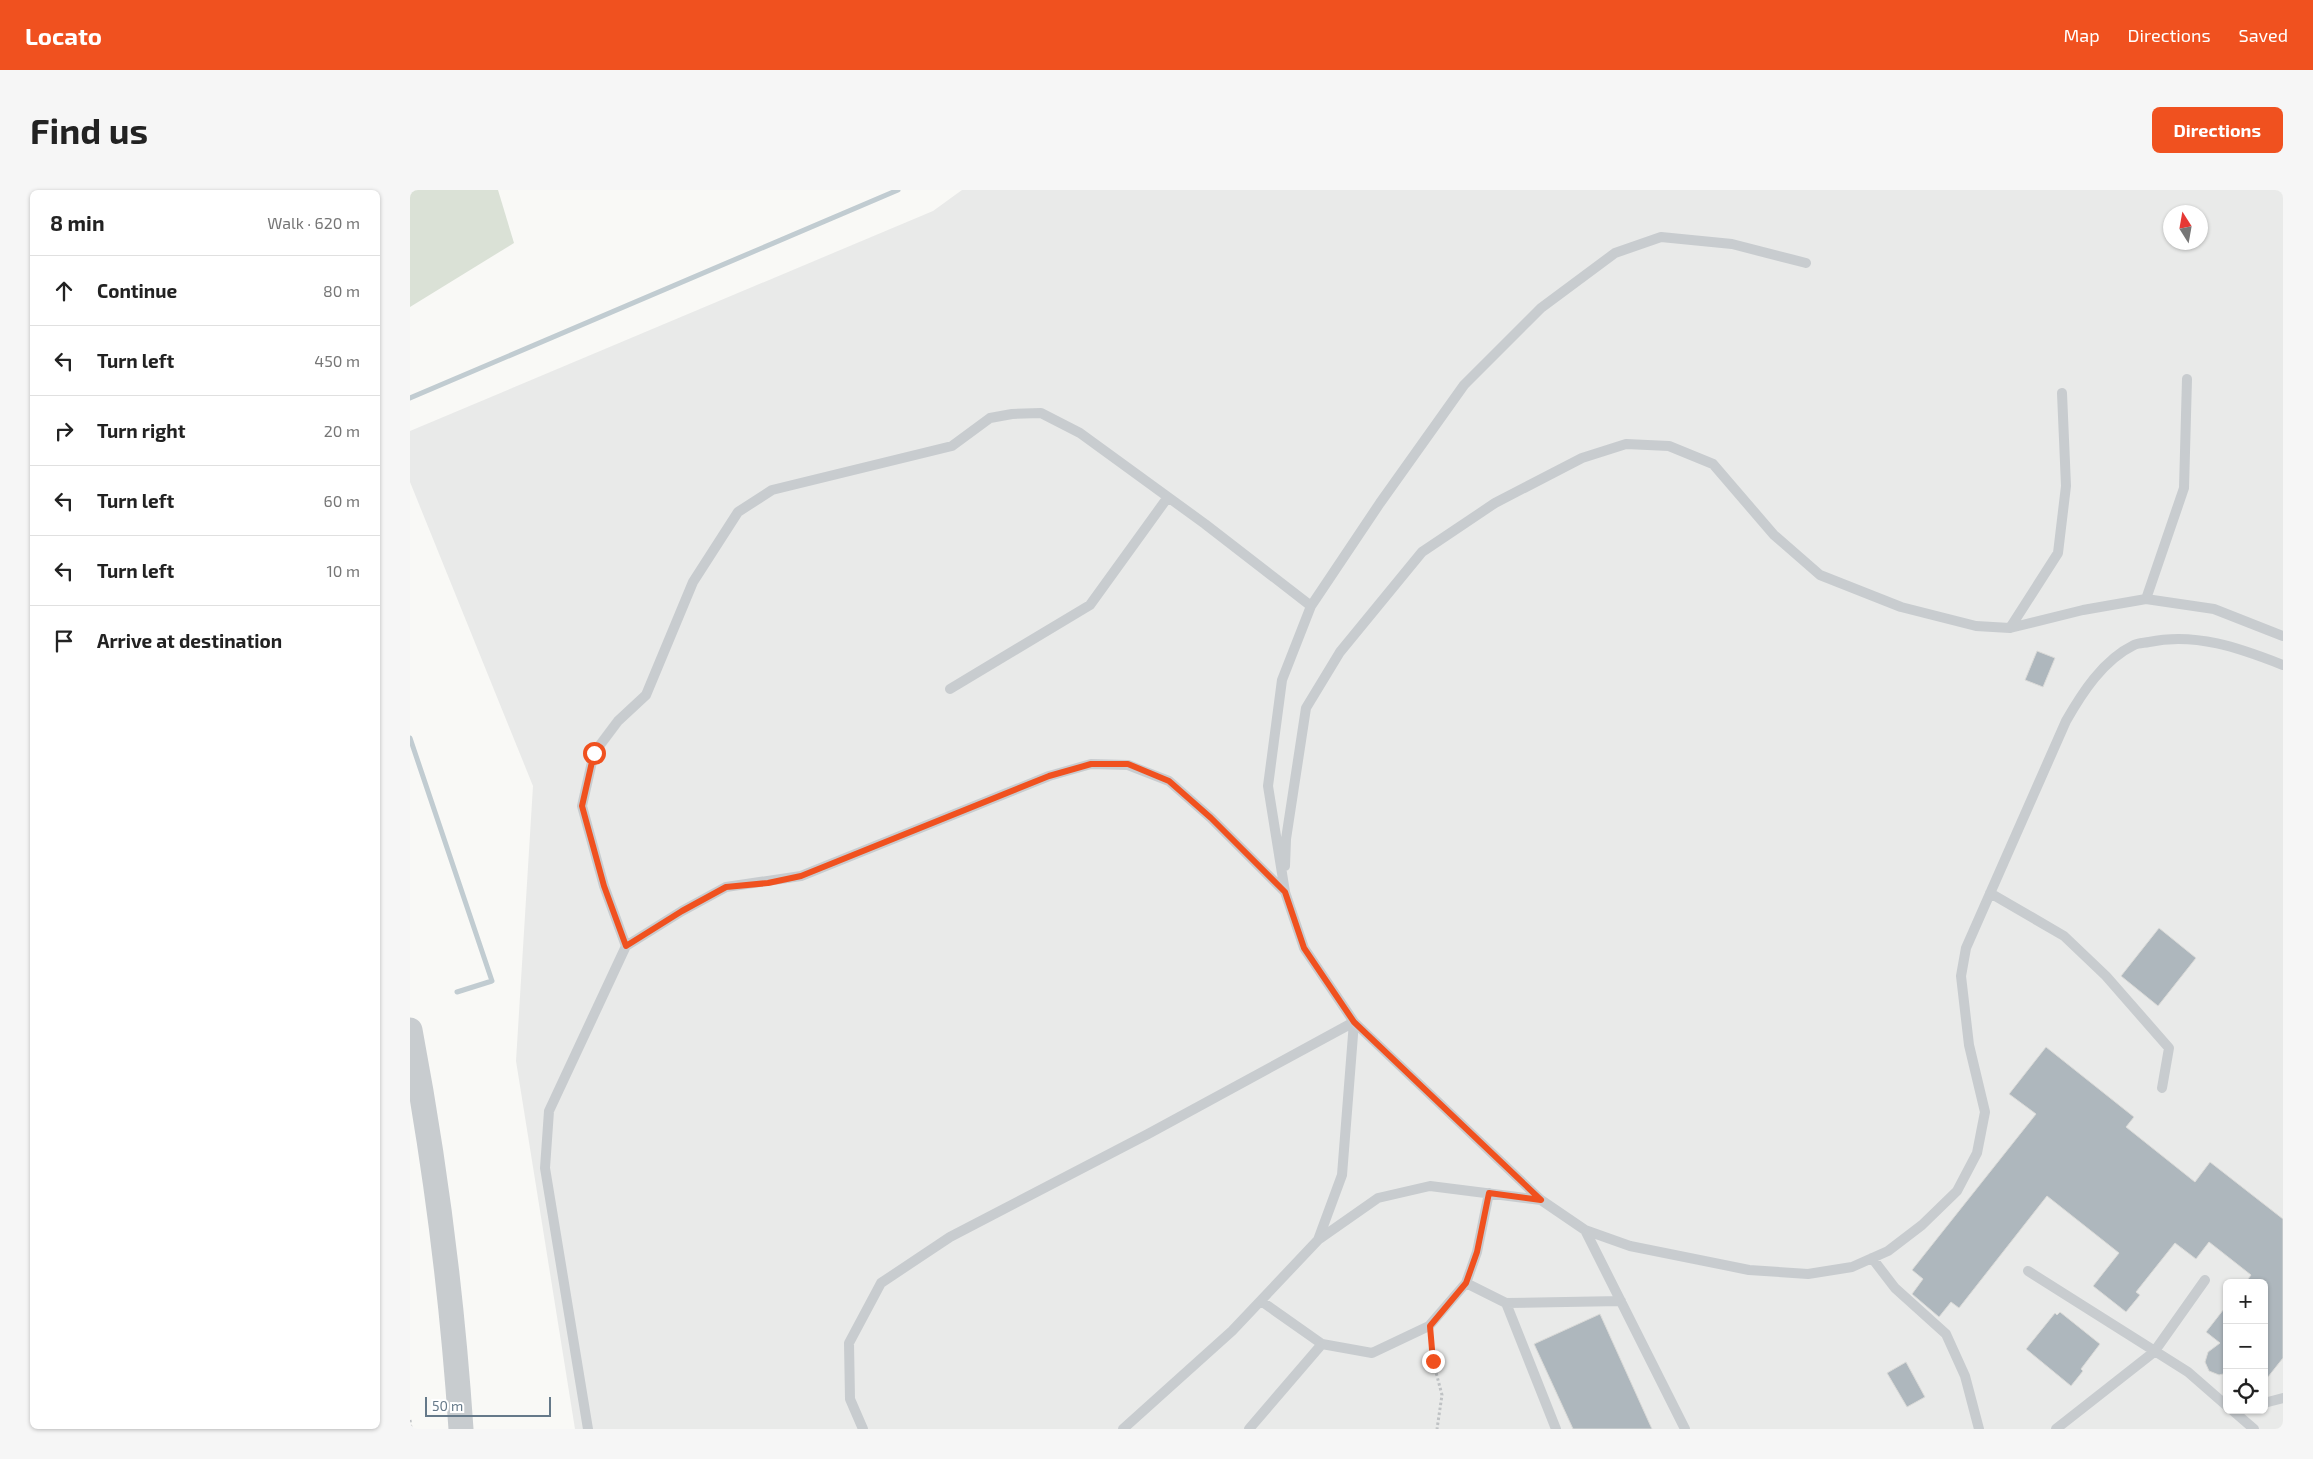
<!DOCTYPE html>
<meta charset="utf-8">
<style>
:root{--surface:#fff;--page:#f6f6f6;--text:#222;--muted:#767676;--line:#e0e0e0;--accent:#f0511f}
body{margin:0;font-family:"Exo 2",sans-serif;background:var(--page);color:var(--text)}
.controls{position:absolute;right:15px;bottom:15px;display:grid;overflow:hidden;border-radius:8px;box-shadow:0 1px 4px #0004}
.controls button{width:45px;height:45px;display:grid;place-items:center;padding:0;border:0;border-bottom:1px solid var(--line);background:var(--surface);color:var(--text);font:25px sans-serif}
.compass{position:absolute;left:1753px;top:15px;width:45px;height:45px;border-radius:50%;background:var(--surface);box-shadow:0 1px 4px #0004;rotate:349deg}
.scale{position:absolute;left:15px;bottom:12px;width:126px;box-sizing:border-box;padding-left:5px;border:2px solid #657989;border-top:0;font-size:14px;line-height:18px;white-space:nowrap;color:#657989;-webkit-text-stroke:4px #fff;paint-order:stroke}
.stop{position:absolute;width:15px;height:15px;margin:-11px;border:4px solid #f0511f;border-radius:50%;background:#fff}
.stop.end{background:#f0511f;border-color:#fff;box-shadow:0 1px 5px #0008}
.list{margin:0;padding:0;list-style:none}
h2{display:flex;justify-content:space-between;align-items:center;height:65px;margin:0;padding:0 20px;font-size:21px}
h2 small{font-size:16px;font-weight:400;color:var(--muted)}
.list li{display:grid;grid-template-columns:32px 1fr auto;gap:15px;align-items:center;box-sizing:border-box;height:70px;padding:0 20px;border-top:1px solid var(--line)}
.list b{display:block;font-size:19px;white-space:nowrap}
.list em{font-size:16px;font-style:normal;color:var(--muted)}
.icon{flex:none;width:28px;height:28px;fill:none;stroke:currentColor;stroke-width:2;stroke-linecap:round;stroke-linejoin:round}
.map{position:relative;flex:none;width:1873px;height:1239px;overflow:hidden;border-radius:8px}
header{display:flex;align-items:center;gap:30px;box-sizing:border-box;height:70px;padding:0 25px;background:var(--accent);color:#fff}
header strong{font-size:24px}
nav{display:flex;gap:28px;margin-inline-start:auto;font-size:18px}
.intro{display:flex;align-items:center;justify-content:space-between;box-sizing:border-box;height:120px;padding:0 30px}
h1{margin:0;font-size:35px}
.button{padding:12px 22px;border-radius:8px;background:var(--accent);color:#fff;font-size:18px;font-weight:700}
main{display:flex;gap:30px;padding:0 30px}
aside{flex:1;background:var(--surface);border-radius:8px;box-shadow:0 1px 4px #0004}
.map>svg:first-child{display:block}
.built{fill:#e9eae9;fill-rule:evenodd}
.green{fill:#dae1d6}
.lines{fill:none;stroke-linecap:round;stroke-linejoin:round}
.stream{stroke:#c1ccd1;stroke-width:5}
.building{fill:#aeb7bd;stroke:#dadad8}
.path{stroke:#bfc2c4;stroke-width:3;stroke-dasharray:2.5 2.5;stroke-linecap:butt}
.service{stroke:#c8cccf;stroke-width:10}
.tertiary{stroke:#c8cccf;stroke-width:25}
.route{stroke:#f0511f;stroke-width:6}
</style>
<header>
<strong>Locato</strong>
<nav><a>Map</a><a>Directions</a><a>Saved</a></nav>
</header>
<div class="intro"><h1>Find us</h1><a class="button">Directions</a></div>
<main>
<aside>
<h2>8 min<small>Walk · 620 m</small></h2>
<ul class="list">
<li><svg class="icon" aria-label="ahead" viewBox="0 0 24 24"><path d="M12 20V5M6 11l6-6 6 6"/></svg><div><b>Continue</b></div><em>80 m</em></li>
<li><svg class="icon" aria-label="left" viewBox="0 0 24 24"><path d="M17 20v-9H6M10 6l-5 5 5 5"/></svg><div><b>Turn left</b></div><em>450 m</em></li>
<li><svg class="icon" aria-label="right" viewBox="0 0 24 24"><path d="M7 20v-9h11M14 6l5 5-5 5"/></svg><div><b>Turn right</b></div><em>20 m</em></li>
<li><svg class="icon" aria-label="left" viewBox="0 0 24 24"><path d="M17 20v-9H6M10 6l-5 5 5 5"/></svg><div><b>Turn left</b></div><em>60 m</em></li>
<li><svg class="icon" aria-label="left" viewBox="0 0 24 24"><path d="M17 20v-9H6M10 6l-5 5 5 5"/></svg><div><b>Turn left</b></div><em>10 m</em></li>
<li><svg class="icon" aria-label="arrive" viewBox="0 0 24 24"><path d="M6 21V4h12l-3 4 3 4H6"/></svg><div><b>Arrive at destination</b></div></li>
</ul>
</aside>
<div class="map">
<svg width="1873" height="1239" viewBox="0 0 1873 1239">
<rect width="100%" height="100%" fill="#f9f9f6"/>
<!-- built -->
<path class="built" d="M552,0H1873V1239H165L106,871L123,596L0,292V241L523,21ZM1760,22H1790V52H1760ZM1817,1093H1854V1220H1817Z"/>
<!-- green -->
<path class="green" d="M0,0H88L104,53L0,117Z"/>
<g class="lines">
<!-- stream -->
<path class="stream" d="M0,208L488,0
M0,548L82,791L47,802"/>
</g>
<!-- building -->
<path class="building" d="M1627,461L1645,468L1633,497L1615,490Z
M1749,738L1786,768L1748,816L1711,786Z
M1636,857L1724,927L1716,937L1785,992L1800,972L1873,1029V1168L1854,1192V1093H1835L1841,1085L1799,1052L1786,1069L1765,1053L1726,1102L1730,1105L1716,1122L1683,1096L1709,1063L1637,1006L1549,1118L1541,1112L1529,1127L1502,1104L1513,1089L1502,1080L1626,924L1599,904Z
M1817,1115V1183L1809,1185L1799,1181L1795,1172L1798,1162L1810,1153L1796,1142Z
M1650,1122L1690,1154L1671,1179L1673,1181L1661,1196L1616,1159L1645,1123L1647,1125Z
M1190,1124L1242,1239H1163L1124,1154Z
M1496,1172L1515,1207L1497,1217L1477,1183Z"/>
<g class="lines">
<!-- path -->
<path class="path" d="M1021,1149L1023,1171L1032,1205L1027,1239
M0,1230L1,1239"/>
<!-- service -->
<path class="service" d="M1396,73L1322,54L1251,47L1205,63L1131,118L1054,195L970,313L901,416L872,490L858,596L875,702L894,758L944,832L1131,1010L1175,1040L1220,1056L1339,1080L1398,1084L1442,1077L1478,1061L1512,1035L1547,1001L1567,963L1575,922L1559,855L1551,786L1556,758L1656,531C1672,503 1693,470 1724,455C1728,453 1734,453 1739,452C1785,442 1830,458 1873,475
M1736,409L1774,298L1777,189
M1600,438L1648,363L1656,296L1652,203
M540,499L680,415L758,307
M875,676L876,649L896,518L930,462L1012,362L1085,313L1172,268L1216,254L1259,256L1303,274L1364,345L1410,385L1491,417L1566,436L1600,438L1673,420L1736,409L1804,419L1873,446
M875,702L801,628L759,591L718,575L681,574L639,586L391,686L316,697L272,721L216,756L194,696L172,616L184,563L208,531L236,505L283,392L328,322L362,300L542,256L580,228L602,224L631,223L670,243L795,334L901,416
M1580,703L1654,746L1696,786L1759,858L1752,898
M1175,1040L1275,1239
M908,1050L968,1008L1020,996L1131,1010
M1462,1068L1485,1098L1536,1144L1555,1186L1569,1239
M1618,1081L1778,1182L1817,1216
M1056,1093L1096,1113L1146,1239
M851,1111L912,1154L962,1163L1019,1136L1056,1093L1067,1062L1079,1003
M1096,1113L1211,1111
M1854,1213L1873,1208
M1822,1220L1844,1239
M178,1239L135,978L139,921L216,756
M453,1239L440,1209L439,1153L471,1093L540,1047L738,944L944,832
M713,1239L822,1141L908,1050L932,985L944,832
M839,1239L912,1154
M1646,1239L1744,1162L1795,1090"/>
<!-- tertiary -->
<path class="tertiary" d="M0,840C25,972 42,1105 51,1239"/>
</g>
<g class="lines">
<!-- route -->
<path class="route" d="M184,563L172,616L194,696L216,756L272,721L316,697L358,693L391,686L639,586L681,574H718L759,591L801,628L875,702L894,758L944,832L1131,1010L1079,1003L1067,1062L1056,1093L1020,1136L1023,1171"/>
</g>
</svg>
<div class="controls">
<button>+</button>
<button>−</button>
<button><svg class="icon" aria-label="locate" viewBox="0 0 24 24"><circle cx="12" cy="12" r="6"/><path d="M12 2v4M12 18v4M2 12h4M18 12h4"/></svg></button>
</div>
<svg class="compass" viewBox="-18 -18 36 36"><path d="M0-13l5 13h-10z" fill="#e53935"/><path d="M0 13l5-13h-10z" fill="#767676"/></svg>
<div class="scale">50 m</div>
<div class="stop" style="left:184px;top:563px"></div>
<div class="stop end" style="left:1023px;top:1171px"></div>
</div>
</main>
